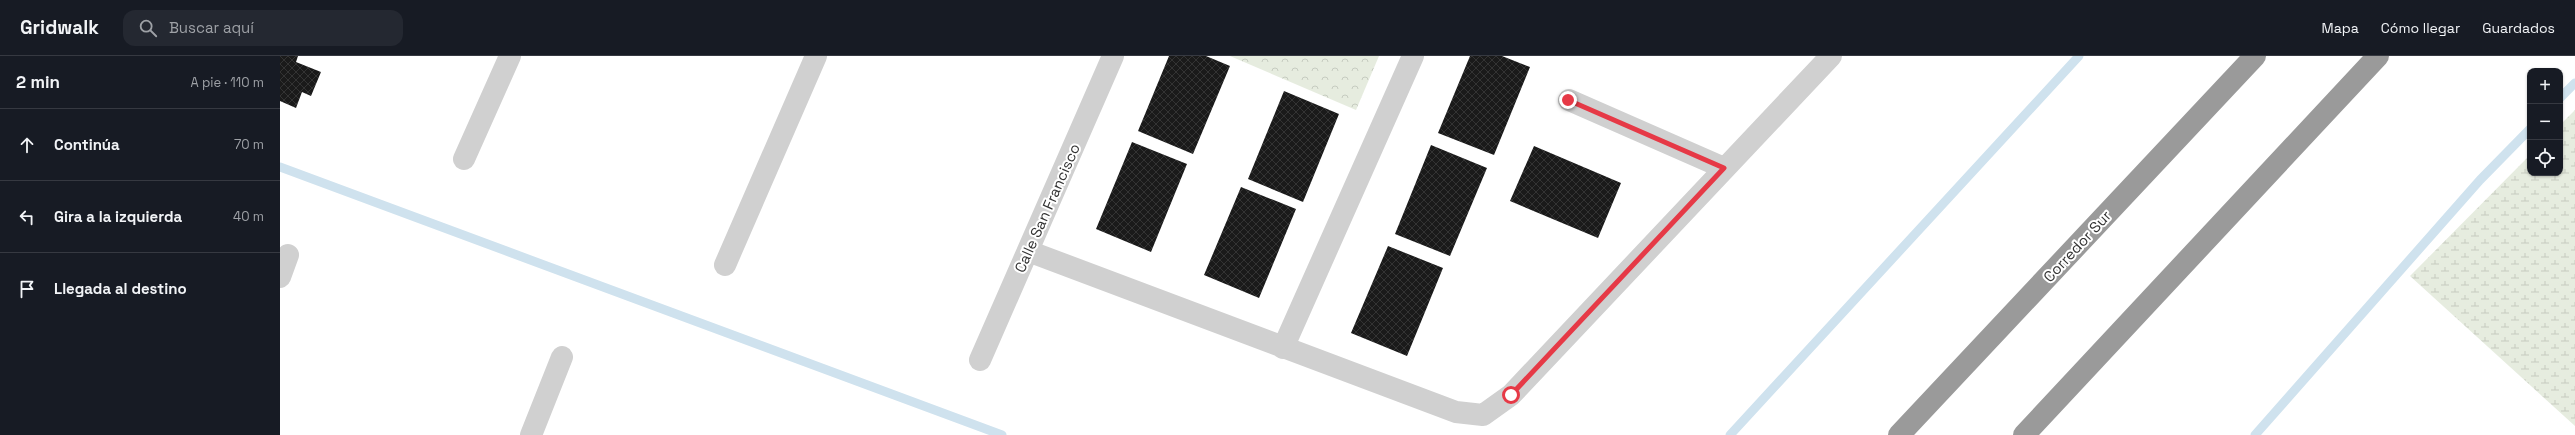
<!DOCTYPE html>
<html lang="es">
<meta charset="utf-8">
<style>
:root{--surface:#171b24;--page:#242831;--text:#f1f3f6;--muted:#9ea1a6;--line:#363941}
body{margin:0;font-family:"Space Grotesk",sans-serif;background:var(--page);color:var(--text)}
.controls{position:absolute;right:12px;top:12px;display:grid;overflow:hidden;border-radius:8px;box-shadow:0 1px 3px #0004}
.controls button{width:36px;height:36px;display:grid;place-items:center;padding:0;border:0;border-bottom:1px solid var(--line);background:var(--surface);color:var(--text);font:20px sans-serif}
.stop{position:absolute;width:12px;height:12px;margin:-9px;border:3px solid #e63946;border-radius:50%;background:#fff}
.stop.end{background:#e63946;border-color:#fff;box-shadow:0 1px 4px #0008}
.list{margin:0;padding:0;list-style:none}
h2{display:flex;justify-content:space-between;align-items:center;height:52px;margin:0;padding:0 16px;font-size:17px}
h2 small{font-size:13px;font-weight:400;color:var(--muted)}
.list li{display:grid;grid-template-columns:26px 1fr auto;gap:12px;align-items:center;box-sizing:border-box;height:72px;padding:0 16px;border-top:1px solid var(--line)}
.list b{display:block;font-size:15px;white-space:nowrap}
.list em{font-size:13px;font-style:normal;color:var(--muted)}
.icon{flex:none;width:22px;height:22px;fill:none;stroke:currentColor;stroke-width:2;stroke-linecap:round;stroke-linejoin:round}
.map{position:relative;flex:none;width:2295px;height:379px;overflow:hidden}
header{display:flex;align-items:center;gap:24px;box-sizing:border-box;height:56px;padding:0 20px;background:var(--surface);border-bottom:1px solid var(--line)}
header strong{font-size:19px}
nav{display:flex;gap:22px;margin-inline-start:auto;font-size:14px}
.search{width:280px;height:36px;background:var(--page);display:flex;align-items:center;gap:10px;box-sizing:border-box;padding:0 14px;border-radius:12px;color:var(--muted);font-size:15px}
main{display:flex}
aside{flex:1;background:var(--surface)}
.map>svg:first-child{display:block}
.wetland{fill:url(#wetland-marsh)}
.park{fill:url(#park-crowns)}
.lines{fill:none;stroke-linecap:round;stroke-linejoin:round}
.stream{stroke:#cfe2ee;stroke-width:9}
.building{fill:url(#building-cross-hatch)}
.street{stroke:#d0d0d0;stroke-width:22}
.highway{stroke:#9a9a9a;stroke-width:22}
.route{stroke:#e63946;stroke-width:5}
.labels{text-anchor:middle;dominant-baseline:central;stroke-width:4;stroke-linejoin:round;paint-order:stroke}
.street-label{font-size:15px;fill:#333;stroke:#fff}
</style>
<header>
<strong>Gridwalk</strong>
<div class="search"><svg class="icon" aria-label="search" viewBox="0 0 24 24"><circle cx="10" cy="10" r="6"/><path d="M15 15l6 6"/></svg>Buscar aquí</div>
<nav><a>Mapa</a><a>Cómo llegar</a><a>Guardados</a></nav>
</header>
<main>
<aside>
<h2>2 min<small>A pie · 110 m</small></h2>
<ul class="list">
<li><svg class="icon" aria-label="ahead" viewBox="0 0 24 24"><path d="M12 20V5M6 11l6-6 6 6"/></svg><div><b>Continúa</b></div><em>70 m</em></li>
<li><svg class="icon" aria-label="left" viewBox="0 0 24 24"><path d="M17 20v-9H6M10 6l-5 5 5 5"/></svg><div><b>Gira a la izquierda</b></div><em>40 m</em></li>
<li><svg class="icon" aria-label="arrive" viewBox="0 0 24 24"><path d="M6 21V4h12l-3 4 3 4H6"/></svg><div><b>Llegada al destino</b></div></li>
</ul>
</aside>
<div class="map">
<svg width="2295" height="379" viewBox="0 0 2295 379">
<defs>
<pattern id="wetland-marsh" width="20" height="14" patternUnits="userSpaceOnUse"><rect width="20" height="14" fill="#e6ecdf"/><path d="M1 5h8M5 5V1M11 12h8M15 12V8" fill="none" stroke="#c6cbc0"/></pattern>
<pattern id="park-crowns" width="20" height="18" patternUnits="userSpaceOnUse"><rect width="20" height="18" fill="#e6ecdf"/><path d="M2 6a3 3 0 1 1 6 0M12 15a3 3 0 1 1 6 0" fill="none" stroke="#c6cbc0"/></pattern>
<pattern id="building-cross-hatch" width="8" height="8" patternUnits="userSpaceOnUse"><rect width="8" height="8" fill="#1a1a1a"/><path d="M0 0l8 8M0 8l8-8" fill="none" stroke="#333"/></pattern>
</defs>
<rect width="100%" height="100%" fill="#fff"/>
<!-- wetland -->
<path class="wetland" d="M2295,54V370L2130,220L2250,99V117H2280V69Z"/>
<!-- park -->
<path class="park" d="M950,0H1099L1076,54Z"/>
<g class="lines">
<!-- stream -->
<path class="stream" d="M2280,42L2295,27
M0,111L722,379
M1450,379L1799,0
M1975,379L2200,124L2250,73"/>
</g>
<!-- building -->
<path class="building" d="M0,0H18L16,6L41,16L31,40L22,36L16,52L0,45Z
M889,0H926L950,10L913,98L858,75Z
M1190,0H1222L1250,11L1214,99L1158,77Z
M1004,35L1059,58L1023,146L968,123Z
M852,86L907,108L871,196L816,173Z
M1151,89L1207,112L1170,200L1115,178Z
M1254,90L1341,127L1318,182L1230,145Z
M961,131L1016,153L979,242L924,219Z
M1108,190L1163,212L1127,300L1071,277Z"/>
<g class="lines">
<!-- street -->
<path class="street" d="M1289,44L1444,112
M184,103L230,0
M748,195L1176,356L1203,359L1231,339L1551,0
M445,209L536,0
M0,221L8,199
M1003,292L1133,0
M700,304L833,0
M251,379L282,301"/>
<!-- highway -->
<path class="highway" d="M1619,379L1975,0
M1744,379L2098,0"/>
</g>
<g class="lines">
<!-- route -->
<path class="route" d="M1231,339L1444,112L1288,44"/>
</g>
<g class="labels">
<!-- street labels -->
<g class="street-label">
<text transform="translate(767 152) rotate(-66)">Calle San Francisco</text>
<text transform="translate(1797 190) rotate(-47)">Corredor Sur</text>
</g>
</g>
</svg>
<div class="controls">
<button>+</button>
<button>−</button>
<button><svg class="icon" aria-label="locate" viewBox="0 0 24 24"><circle cx="12" cy="12" r="6"/><path d="M12 2v4M12 18v4M2 12h4M18 12h4"/></svg></button>
</div>
<div class="stop" style="left:1231px;top:339px"></div>
<div class="stop end" style="left:1288px;top:44px"></div>
</div>
</main>
